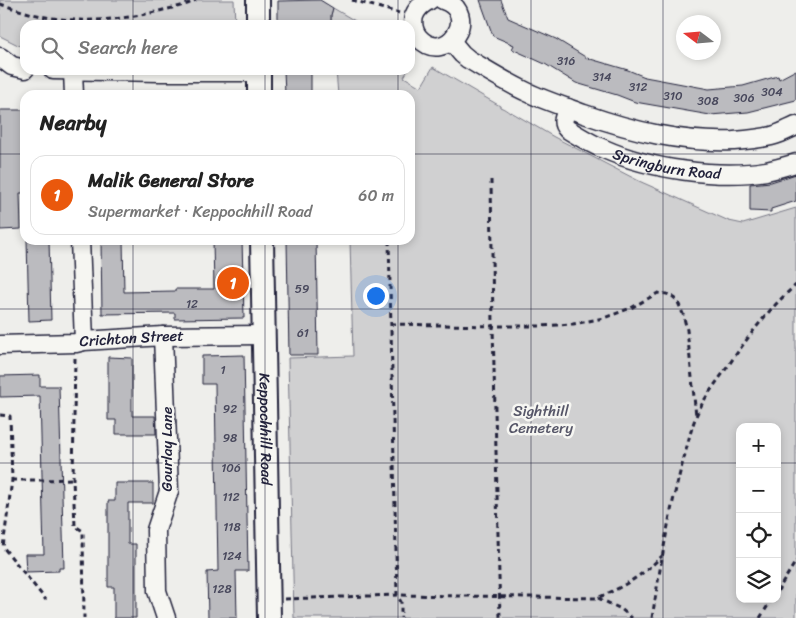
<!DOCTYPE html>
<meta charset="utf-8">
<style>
:root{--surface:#fff;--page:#f6f6f6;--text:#222;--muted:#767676;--line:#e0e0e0;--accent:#ea580c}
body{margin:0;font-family:Sriracha,sans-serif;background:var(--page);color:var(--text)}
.controls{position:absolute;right:15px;bottom:15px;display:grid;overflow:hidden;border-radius:10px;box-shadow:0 2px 8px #0003}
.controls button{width:45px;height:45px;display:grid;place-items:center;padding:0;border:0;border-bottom:1px solid var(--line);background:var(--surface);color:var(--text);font:25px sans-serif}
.compass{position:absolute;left:676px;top:15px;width:45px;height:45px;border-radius:50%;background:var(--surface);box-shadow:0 2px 8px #0003;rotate:286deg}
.you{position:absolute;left:375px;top:295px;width:18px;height:18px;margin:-12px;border:4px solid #fff;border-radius:50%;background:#1a73e8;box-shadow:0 0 0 8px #1a73e833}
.badge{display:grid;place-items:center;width:32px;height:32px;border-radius:50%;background:var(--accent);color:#fff;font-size:16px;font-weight:700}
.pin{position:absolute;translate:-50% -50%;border:2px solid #fff;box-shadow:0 1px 5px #0006}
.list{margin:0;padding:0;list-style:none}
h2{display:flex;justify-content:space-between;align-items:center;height:65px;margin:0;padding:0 20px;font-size:21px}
h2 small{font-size:16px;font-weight:400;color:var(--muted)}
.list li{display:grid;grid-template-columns:32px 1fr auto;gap:15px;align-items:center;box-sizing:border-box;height:80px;margin:0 10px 10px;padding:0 10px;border:1px solid var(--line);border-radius:15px}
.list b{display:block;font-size:19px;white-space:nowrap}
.list p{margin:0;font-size:16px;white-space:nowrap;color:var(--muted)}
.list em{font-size:16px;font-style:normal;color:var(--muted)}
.icon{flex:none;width:28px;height:28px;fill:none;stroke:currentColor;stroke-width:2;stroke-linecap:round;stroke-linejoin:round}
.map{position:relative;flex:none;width:796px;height:618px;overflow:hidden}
.search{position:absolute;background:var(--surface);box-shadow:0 2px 8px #0003;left:20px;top:20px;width:395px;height:55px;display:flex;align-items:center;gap:12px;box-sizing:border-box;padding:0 18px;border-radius:15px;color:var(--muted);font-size:19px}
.panel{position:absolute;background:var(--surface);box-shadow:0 2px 8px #0003;left:20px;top:90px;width:395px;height:155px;border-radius:15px}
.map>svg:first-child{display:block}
.green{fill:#d0d0d1;stroke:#797986;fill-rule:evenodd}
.building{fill:#bbbbbf;stroke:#22223b}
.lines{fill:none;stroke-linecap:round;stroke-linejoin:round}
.minor-casing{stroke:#22223b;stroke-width:21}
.tertiary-casing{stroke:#22223b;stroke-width:26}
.path{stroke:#22223b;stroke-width:3;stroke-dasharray:5 4;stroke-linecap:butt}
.minor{stroke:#f6f6f2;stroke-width:18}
.tertiary{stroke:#f6f6f2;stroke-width:22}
.grid{fill:none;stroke:#22223b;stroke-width:1;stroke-opacity:0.55}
.labels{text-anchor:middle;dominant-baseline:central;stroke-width:5;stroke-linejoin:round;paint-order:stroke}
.number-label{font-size:12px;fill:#48485c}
.street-label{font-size:15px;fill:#22223b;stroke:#f6f6f2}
.park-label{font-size:15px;fill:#565668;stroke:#f6f6f2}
</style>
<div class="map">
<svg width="796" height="618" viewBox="0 0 796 618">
<rect width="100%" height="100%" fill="#eeeeeb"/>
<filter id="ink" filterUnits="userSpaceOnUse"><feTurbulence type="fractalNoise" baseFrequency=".02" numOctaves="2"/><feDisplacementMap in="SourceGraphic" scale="10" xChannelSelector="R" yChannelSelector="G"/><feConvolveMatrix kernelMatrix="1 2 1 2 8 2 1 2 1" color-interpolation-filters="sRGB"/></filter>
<g filter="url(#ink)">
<!-- green -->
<path class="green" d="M0,0H234L235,25H25V47L18,45L0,36Z
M333,8L362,25H331V15Z
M433,67L500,106V107C505,109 506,110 510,113L511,112L554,137L639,181L729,221L743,224L796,208V618H294L288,358L353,356L350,240H410V95H338L336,70H408L404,77L421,87ZM740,427H777V599H740Z"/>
<!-- building -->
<path class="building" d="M320,0L333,8L331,15V25H278V1Z
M480,0H501L508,18L556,39L587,58L628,70L645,77L709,89L743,86L778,76L779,79L796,70V100L748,112L710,115L635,102L617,95L576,83L545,64L512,49L514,45L493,36Z
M284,70H311V95H285Z
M0,110H25V193H20L21,229L0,230Z
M796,174V201L771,209V212L750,211V184L771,182Z
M27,240H49L51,320L29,321Z
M101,240H123L124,292L175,291V289H214L213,240H242L244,318L175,319V313L102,314Z
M287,240H316L318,355H289Z
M244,355L248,571H236L237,618H208L207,572L218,571L215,384H202V356Z
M108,357L132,358V416H155L156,434H116V420H108Z
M40,375V386H59L64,568H59V571L26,572L25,554H44L40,396L0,397V376Z
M115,483H153V503H128V544H136V618H114V587H108V501H115Z"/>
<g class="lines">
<defs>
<g id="minor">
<path d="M430,0C423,3 417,8 414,16C412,24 414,32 419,38C446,67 482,13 443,0"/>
<path d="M451,41L462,54L468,59C487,70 507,83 527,92C546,101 565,107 584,114C633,131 682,143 733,141C747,140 762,139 775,135C782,133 789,129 796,126"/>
<path d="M0,57L12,66L25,69"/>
<path d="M53,70L161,72H259"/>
<path d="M73,71L74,95"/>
<path id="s1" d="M568,108C565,116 560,122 567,129C579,136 591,144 604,149C649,169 718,179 766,171C776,169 786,166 796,163"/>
<path d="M80,240L84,341"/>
<path d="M163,336L169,491L156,530L157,591L166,618"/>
<path id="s2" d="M0,345L76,343L84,341L163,336L264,335"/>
</g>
<g id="tertiary">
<path d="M258,0V25"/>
<path d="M259,70V95"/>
<path id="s3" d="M262,240L269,618"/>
</g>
</defs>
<!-- minor casing -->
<use href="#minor" class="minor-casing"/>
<!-- tertiary casing -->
<use href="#tertiary" class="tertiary-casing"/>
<!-- path -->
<path class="path" d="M352,0L399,13
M0,4C19,10 39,17 60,19C93,22 127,19 159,11C172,8 185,6 196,0
M491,180L493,326L500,618
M389,240L397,595L401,602V618
M391,324L493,326H540L573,324L604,318L631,308L658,293L667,294L672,296L677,300L683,314L687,330L696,416
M75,358L73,479L75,526L83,531L84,618
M0,415L10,416L12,480L3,547L46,600
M12,480H42L73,479
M777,592L796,561
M598,598L621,609L632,618
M285,599L397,595L597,598C622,588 643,575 662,556
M652,618C661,564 669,510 684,458C688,443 691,428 697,414C705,396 717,382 728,366C748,337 769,308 796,285
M760,618L772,599"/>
<!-- minor -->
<use href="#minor" class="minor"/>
<!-- tertiary -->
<use href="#tertiary" class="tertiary"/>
</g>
</g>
<!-- grid -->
<path class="grid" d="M133,0V25M265,0V25M398,0V25M531,0V618M663,0V618M133,70V95M265,70V95M398,70V95M0,154H25M410,154H796M133,240V618M265,240V618M398,240V618M0,309H796M0,463H740M777,463H796"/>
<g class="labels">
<!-- number labels -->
<g class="number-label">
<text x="566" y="61">316</text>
<text x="602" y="77">314</text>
<text x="638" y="87">312</text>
<text x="772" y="92">304</text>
<text x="673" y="96">310</text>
<text x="744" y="98">306</text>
<text x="708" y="101">308</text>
<text x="302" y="289">59</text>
<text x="192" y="304">12</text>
<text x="303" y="333">61</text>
<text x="223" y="370">1</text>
<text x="230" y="409">92</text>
<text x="230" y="438">98</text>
<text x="231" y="468">106</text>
<text x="231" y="497">112</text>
<text x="232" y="527">118</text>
<text x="232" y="556">124</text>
<text x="222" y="589">128</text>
</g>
<!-- street labels -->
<g class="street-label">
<text stroke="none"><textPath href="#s1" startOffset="130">Springburn Road</textPath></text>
<text stroke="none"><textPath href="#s2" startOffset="132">Crichton Street</textPath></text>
<text stroke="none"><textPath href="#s3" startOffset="189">Keppochhill Road</textPath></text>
<text transform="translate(167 449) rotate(-90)">Gourlay Lane</text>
</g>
<!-- park labels -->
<g class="park-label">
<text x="541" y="411">Sighthill<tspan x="541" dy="17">Cemetery</tspan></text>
</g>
</g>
</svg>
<div class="controls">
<button>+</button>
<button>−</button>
<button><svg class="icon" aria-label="locate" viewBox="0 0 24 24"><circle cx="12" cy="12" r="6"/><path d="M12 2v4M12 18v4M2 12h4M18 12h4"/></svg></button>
<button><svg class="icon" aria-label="layers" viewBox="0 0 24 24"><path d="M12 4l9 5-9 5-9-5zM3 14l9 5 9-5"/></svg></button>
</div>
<svg class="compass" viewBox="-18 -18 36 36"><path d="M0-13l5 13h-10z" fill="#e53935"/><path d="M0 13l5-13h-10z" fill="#767676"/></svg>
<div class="you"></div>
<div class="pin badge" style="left:233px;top:283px">1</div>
<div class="search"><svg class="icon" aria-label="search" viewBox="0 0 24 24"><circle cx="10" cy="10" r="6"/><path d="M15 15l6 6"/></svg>Search here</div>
<section class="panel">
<h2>Nearby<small></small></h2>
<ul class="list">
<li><span class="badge">1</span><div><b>Malik General Store</b><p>Supermarket · Keppochhill Road</p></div><em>60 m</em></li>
</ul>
</section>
</div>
